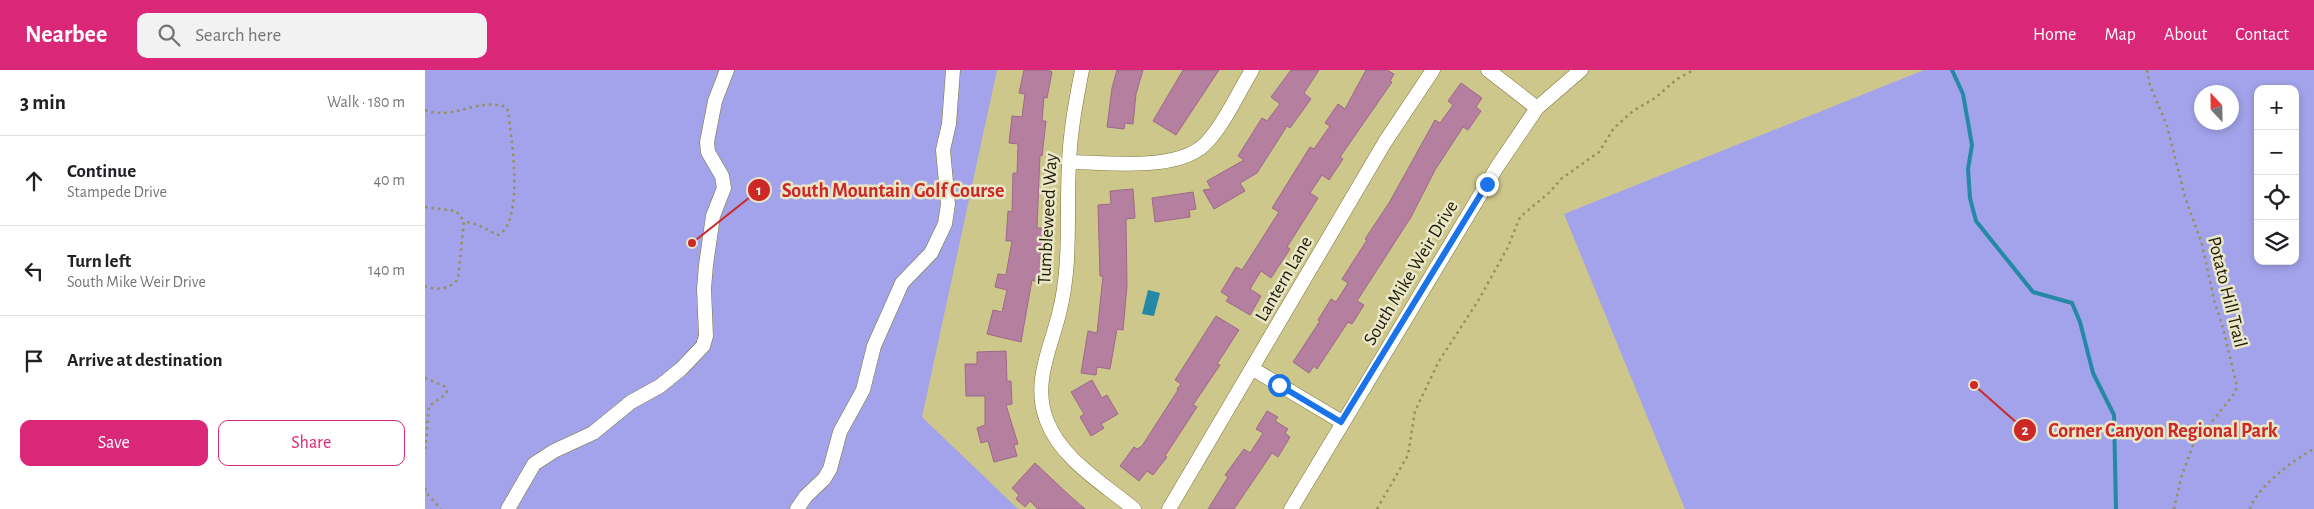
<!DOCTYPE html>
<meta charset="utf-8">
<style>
:root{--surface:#fff;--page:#f2f2f2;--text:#202124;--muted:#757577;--line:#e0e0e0;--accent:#db2777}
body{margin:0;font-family:"Alegreya Sans",sans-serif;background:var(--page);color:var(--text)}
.controls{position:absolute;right:15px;top:15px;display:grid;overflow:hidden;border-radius:10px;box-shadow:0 2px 8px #0003}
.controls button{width:45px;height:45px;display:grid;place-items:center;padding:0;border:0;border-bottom:1px solid var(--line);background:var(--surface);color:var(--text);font:25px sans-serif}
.compass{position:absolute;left:1769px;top:15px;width:45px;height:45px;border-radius:50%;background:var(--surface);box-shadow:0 2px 8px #0003;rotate:338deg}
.stop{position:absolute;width:15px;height:15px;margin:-11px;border:4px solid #1a73e8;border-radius:50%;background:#fff}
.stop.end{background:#1a73e8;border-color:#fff;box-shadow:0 1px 5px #0008}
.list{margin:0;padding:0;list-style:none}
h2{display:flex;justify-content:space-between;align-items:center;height:65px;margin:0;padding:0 20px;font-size:21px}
h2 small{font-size:16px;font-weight:400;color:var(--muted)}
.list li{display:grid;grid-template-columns:32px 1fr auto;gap:15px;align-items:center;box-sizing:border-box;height:90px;padding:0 20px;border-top:1px solid var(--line)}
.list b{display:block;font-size:19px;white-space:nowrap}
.list p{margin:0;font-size:16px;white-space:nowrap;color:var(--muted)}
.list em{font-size:16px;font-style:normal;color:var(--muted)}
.actions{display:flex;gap:10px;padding:15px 20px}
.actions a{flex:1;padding:11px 0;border:1px solid var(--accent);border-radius:10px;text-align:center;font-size:18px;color:var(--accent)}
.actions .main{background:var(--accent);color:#fff}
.icon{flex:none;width:28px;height:28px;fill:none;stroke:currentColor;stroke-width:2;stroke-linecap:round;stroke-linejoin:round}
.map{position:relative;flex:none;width:1889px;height:439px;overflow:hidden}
header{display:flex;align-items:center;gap:30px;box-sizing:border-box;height:70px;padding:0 25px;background:var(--accent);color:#fff}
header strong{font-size:24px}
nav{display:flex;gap:28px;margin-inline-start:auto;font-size:18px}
.search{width:350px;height:45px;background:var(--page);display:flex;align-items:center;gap:12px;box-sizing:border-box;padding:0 18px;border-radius:10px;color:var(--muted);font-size:19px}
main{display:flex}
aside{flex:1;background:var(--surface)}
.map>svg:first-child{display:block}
.green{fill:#a2a3ea;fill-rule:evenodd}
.water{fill:#2488a6}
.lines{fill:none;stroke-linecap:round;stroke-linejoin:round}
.stream{stroke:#2488a6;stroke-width:4}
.building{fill:#b57f9f;stroke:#9e6989}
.minor-casing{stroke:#7a7339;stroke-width:15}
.path{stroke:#96905f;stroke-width:2.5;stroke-dasharray:2.5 4;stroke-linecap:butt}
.minor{stroke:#fff;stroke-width:14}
.route{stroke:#1a73e8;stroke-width:6}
.labels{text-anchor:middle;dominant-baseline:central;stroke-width:5;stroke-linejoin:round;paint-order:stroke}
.street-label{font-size:19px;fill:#1e1b03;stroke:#eae7c9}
.leader{fill:none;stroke:#cd2726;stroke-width:2}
.callout-dot{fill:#cd2726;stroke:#eae7c9;stroke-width:2}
.mark-label{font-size:15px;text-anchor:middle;font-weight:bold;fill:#fff}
.callout-label{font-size:20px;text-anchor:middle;font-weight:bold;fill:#cd2726;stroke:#eae7c9;stroke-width:5;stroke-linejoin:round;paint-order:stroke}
</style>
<header>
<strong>Nearbee</strong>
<div class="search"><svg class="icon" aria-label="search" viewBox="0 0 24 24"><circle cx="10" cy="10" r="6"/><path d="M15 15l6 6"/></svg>Search here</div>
<nav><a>Home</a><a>Map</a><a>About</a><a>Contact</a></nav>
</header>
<main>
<aside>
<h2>3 min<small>Walk · 180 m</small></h2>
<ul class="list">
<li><svg class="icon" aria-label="ahead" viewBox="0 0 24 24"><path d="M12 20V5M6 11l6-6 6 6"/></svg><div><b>Continue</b><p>Stampede Drive</p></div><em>40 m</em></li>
<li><svg class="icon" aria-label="left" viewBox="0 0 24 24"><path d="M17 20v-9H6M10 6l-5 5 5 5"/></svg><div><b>Turn left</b><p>South Mike Weir Drive</p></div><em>140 m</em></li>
<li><svg class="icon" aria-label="arrive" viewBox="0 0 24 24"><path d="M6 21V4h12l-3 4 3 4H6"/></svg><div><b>Arrive at destination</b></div></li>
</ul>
<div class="actions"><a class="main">Save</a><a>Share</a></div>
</aside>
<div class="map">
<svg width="1889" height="439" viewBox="0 0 1889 439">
<rect width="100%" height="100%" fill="#cec78b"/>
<!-- green -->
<path class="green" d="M0,0H572L497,347L593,439H0Z
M1499,0H1889V439H1260L1139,144ZM1833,19H1870V191H1833ZM1776,22H1806V52H1776Z"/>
<!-- water -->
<path class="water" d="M723,220L735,223L729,246L717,244Z"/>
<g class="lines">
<!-- stream -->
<path class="stream" d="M1527,0L1538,24L1547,75L1543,99L1545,128L1551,151L1608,222L1647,233L1655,252L1668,303L1689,345L1691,439"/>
</g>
<!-- building -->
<path class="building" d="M599,0H623L627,2L622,28L619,27L617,51H621L617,86L615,85L612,158H618L615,190H617L613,212L607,210L596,272L562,264L568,240L577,242L582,220L570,217L573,204L581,205L587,171H581L583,141L587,142L588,103H592L593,74L584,73L587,46L597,47L600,24L594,23Z
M692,0H718L711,24L708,54L700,53L699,59L682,57L687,18Z
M758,0H794L751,65L728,51Z
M866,0H894L879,23L886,29L865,58L862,56L832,103L815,113L820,121L789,139L778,120L786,119L782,111L819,90L813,86L837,48L842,51L855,34L846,27Z
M941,0H962L969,4L965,11L967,12L915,87L918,89L904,110L897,105L885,123L893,128L862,177L865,179L846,208L836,201L825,219L836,226L825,245L801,231L804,227L796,222L811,197L817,200L854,142L847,138L885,77L889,79L905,56L900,53L913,34L920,39Z
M1036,13L1057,28L1051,37L1056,41L1043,60L1038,57L1010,100L986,147L932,231L939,235L927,254L923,252L892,299L889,296L884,303L868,292L895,251L893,250L906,229L911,232L923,213L917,209L942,170L940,169L964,133L1010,50L1015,53L1028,35L1023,31Z
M708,119L710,148L701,149L702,216L698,260L692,259L685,299L672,297L671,305L656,303L663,261L672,263L678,206H675L673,135L686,134L685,121Z
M768,122L771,139L764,140L765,147L730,152L727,128Z
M791,246L814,260L792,294L795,295L768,335L772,337L740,386L742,387L728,405L722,401L714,411L695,396L709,377L712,379L717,376L753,320L752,319L756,314L750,310Z
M581,281L582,311H586L587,334L581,335L593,374L589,375L592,386L569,392L563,371L556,373L552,358L560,355V326H541L540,294H552V282Z
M667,310L677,328L682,325L693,344L676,354L679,358L666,366L655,347L659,344L646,322Z
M842,341L853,347L850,351L863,359L860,363L865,367L853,387L847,383L809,439H783L803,407L800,405L819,379L825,383L838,363L831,359Z
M610,393L645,426L660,439H613L605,431L600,437L591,429L594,425L587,418Z"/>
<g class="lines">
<defs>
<path id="minor" d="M657,0C651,31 645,62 644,94C641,146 647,193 634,244C625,280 607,314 622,351C636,389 679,414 709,439
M1063,0L1112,38
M644,92C682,92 756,103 783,71C801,51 813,23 827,0
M828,299L917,352
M83,439L109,394L129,381L168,363L206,332L235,316L256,299L278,276L281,266L279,219L281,195L288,146L299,118L297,106L283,82L282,72L290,31L302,0
M372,439L381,426L399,409L405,399L415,362L438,320L449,276L477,213L506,183L520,154L523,134L518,80L524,54L528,0
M744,439L960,72L1008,0
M866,439L1072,97L1112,38L1156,0"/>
</defs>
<!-- minor casing -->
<use href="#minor" class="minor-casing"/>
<!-- path -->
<path class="path" d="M1722,0L1725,15L1742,56L1760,127L1777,174L1789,230L1798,258L1812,316L1810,323L1768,375L1756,408L1749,439
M0,40C28,51 53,27 81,37L83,41C86,65 100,152 73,165L53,155L39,151
M0,137L31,141L39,151L33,209C25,219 12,221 0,216
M0,308L19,316L22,321L20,325L4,336L0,383
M0,418L2,424L16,439
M952,439L983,385L990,341L1014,291L1053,231L1083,177L1095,147L1125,122L1136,109L1174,82L1189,58L1208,41L1230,28L1252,9L1269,0
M1825,439C1831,418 1869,389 1889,379"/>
<!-- minor -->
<use href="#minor" class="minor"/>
</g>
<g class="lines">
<!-- route -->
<path class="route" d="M854,315L916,352L1062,114"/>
</g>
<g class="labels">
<!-- street labels -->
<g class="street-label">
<text transform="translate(623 149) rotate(-87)">Tumbleweed Way</text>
<text transform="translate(986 203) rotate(-59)">South Mike Weir Drive</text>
<text transform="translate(859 209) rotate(-60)">Lantern Lane</text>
<text transform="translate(1802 222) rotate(76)">Potato Hill Trail</text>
</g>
</g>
<!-- callouts -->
<path class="leader" d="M267 173L334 120M1549 315L1600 360"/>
<g class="callout-dot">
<circle cx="267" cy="173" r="5"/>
<circle cx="1549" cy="315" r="5"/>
<circle cx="334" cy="120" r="12"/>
<circle cx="1600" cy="360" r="12"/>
</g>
<g class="mark-label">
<text x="334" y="125">1</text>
<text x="1600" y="365">2</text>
</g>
<g class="callout-label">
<text x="468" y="127">South Mountain Golf Course</text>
<text x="1738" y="367">Corner Canyon Regional Park</text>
</g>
</svg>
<div class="controls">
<button>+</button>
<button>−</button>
<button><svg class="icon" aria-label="locate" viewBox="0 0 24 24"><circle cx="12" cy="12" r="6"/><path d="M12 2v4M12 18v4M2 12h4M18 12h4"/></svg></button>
<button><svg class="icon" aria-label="layers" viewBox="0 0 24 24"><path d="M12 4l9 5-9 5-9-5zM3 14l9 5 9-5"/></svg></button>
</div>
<svg class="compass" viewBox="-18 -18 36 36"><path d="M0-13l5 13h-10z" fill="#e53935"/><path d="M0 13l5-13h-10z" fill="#757577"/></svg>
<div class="stop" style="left:854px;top:315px"></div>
<div class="stop end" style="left:1062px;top:114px"></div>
</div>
</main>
